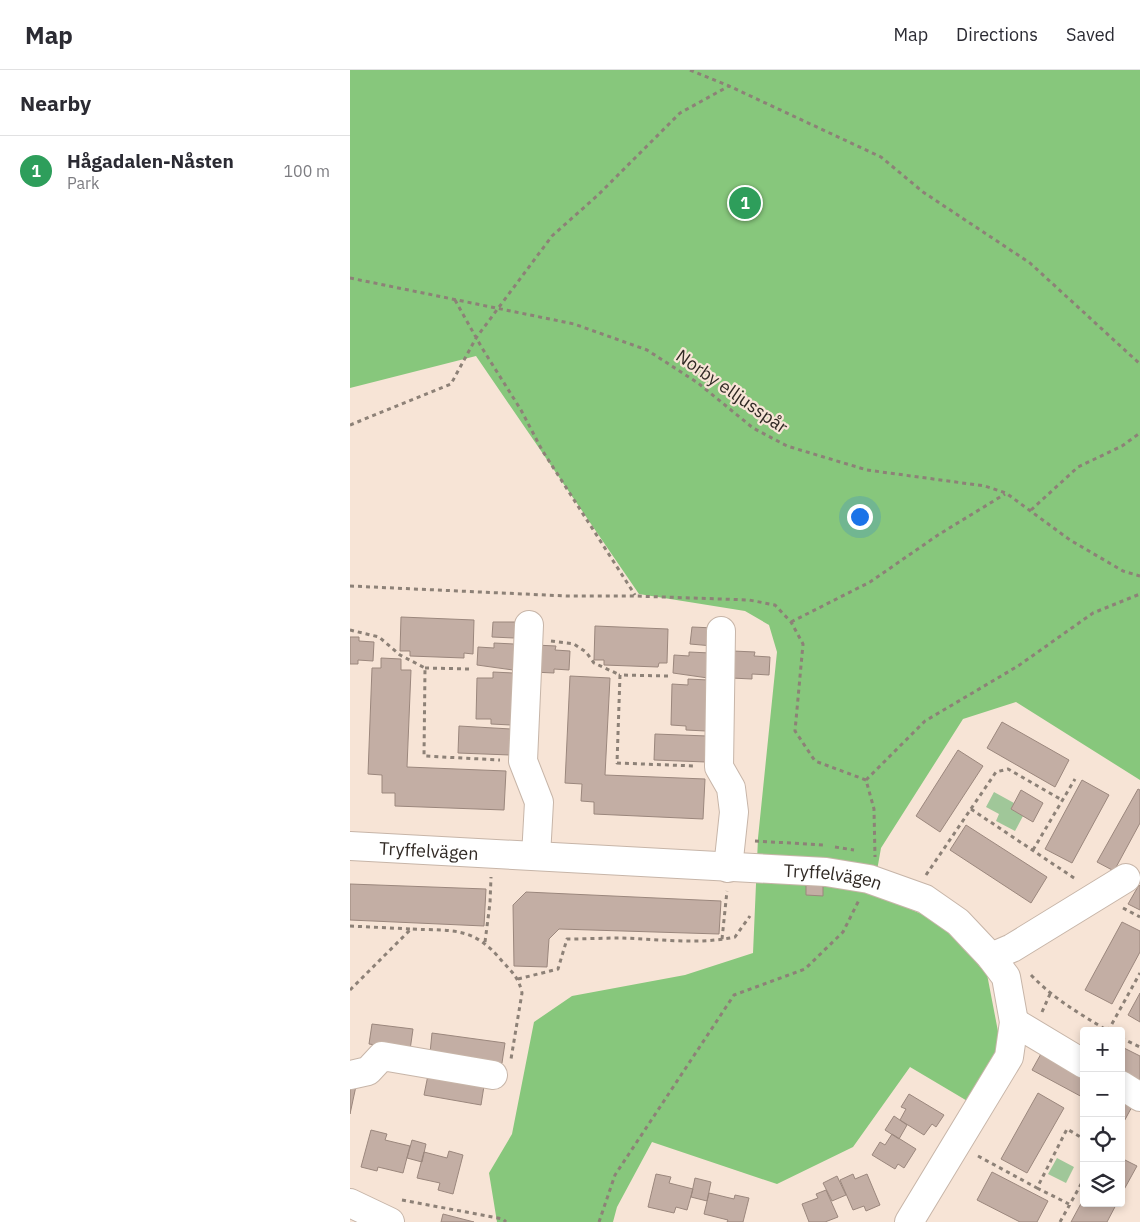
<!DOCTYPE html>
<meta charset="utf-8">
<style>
:root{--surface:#fff;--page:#f7f7f7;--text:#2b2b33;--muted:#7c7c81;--line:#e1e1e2;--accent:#db2777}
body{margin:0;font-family:"IBM Plex Sans",sans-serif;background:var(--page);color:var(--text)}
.controls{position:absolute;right:15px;bottom:15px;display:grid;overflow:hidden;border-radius:5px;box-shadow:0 2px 8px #0003}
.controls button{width:45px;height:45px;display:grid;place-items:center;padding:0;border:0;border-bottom:1px solid var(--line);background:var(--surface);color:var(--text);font:25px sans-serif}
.you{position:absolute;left:509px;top:446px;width:18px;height:18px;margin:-12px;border:4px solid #fff;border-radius:50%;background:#1a73e8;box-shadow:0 0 0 8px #1a73e833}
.badge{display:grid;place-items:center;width:32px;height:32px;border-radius:50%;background:var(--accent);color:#fff;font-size:16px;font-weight:700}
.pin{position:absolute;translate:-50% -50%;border:2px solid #fff;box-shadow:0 1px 5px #0006}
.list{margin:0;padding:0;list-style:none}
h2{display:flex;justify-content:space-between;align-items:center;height:65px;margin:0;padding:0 20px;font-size:21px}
h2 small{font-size:16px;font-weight:400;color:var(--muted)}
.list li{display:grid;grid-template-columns:32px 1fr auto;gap:15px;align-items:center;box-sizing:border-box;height:70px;padding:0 20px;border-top:1px solid var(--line)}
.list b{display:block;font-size:19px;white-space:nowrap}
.list p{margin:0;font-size:16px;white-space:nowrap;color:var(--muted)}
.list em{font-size:16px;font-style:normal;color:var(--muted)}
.icon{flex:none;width:28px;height:28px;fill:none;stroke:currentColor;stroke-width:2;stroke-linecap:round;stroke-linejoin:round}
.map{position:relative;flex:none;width:790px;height:1152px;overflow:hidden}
header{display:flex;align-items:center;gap:30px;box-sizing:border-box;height:70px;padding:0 25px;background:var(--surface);border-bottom:1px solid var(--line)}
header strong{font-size:24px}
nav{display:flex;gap:28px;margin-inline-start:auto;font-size:18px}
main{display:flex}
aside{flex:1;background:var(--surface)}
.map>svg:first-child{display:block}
.green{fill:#a0c799}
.forest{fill:#87c77c}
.building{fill:#c3aea4;stroke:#9b877d}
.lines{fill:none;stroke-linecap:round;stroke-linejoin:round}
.minor-casing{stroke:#c7b5a8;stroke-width:30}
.path{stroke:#8d8177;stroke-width:3;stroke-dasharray:4 4;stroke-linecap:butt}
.minor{stroke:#fff;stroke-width:28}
.labels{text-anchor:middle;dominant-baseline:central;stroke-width:4.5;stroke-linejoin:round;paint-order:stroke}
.street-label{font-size:18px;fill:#312a25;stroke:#f7e4d6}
</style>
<header>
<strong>Map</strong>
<nav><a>Map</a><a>Directions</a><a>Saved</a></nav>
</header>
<main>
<aside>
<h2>Nearby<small></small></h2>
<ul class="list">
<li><span class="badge" style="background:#2e9e5b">1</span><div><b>Hågadalen-Nåsten</b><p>Park</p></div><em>100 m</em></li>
</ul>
</aside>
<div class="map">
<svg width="790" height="1152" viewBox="0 0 790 1152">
<rect width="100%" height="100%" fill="#f7e4d6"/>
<!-- green -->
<path class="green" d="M644,722L664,733L661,739L673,746L665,761L646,751L649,744L636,737Z
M707,1088L724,1097L716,1113L698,1104Z"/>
<!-- forest -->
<path class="forest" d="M0,0H790V710L666,632L613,649L531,778L523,823L590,852L636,899L651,977L619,1032L560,997L503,1077L427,1114L302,1072L267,1137L263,1152H147L139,1103L162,1064L184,952L222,926L335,905L403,883L408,768L427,582L419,555L395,541L289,524L126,286L0,318Z"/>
<!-- building -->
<path class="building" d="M51,547L124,550L123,584L114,583V588L60,586V581H50Z
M143,552H165L164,568L142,567Z
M245,556L318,559L317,593H309L308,597L254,595V590H244Z
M342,557L364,558L363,576L340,574Z
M0,567H9V571L24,572L23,591L8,590V594H0Z
M144,573L164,574L163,600L127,595L128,577L144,578Z
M185,575L206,576L205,580L220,581L219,600L204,599V603L183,602Z
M383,581L405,582L404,586L420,587L419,605L402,604V609L381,608Z
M339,582L360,583L358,608L323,603L324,585L339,586Z
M31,588L51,589V600H61L57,697L156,701L154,740L45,736V723H32V705L18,704L22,598H31Z
M143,602L163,603L161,655L141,654V649H126L127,608H143Z
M220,606L260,608L255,705L355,709L353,749L244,744V732L231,731L232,714L215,713Z
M338,609L358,610L356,661L336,660V656L321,655L322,614L338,615Z
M652,652L719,690L705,717L637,678Z
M109,656L161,659L160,685L108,683Z
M305,664L357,666L356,692L304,690Z
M608,680L633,696L590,762L566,746Z
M732,710L759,725L722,793L695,779Z
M788,719L790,720V753L764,801L747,792Z
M671,720L693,733L683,752L661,739Z
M616,755L697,807L681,833L600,780Z
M456,812H473V826L456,825Z
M0,814L136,819L134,856L0,850Z
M789,815L790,816V840L778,834Z
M176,822L371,831L369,864L209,859L199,869L197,897L164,896L163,835Z
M772,852L790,861V882L762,934L735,920Z
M790,923V952L778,945Z
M22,954L63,959L60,980L19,974Z
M82,963L155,973L152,993L80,983Z
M774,978L790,986V1010L771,1000V984Z
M692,982L734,1005V1028L682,1000Z
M78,1005L134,1016L131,1035L74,1025Z
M0,1015L6,1016L0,1044Z
M688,1023L714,1038L677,1103L651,1089Z
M559,1024L594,1045L586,1057L582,1054L574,1065L550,1050L556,1039L551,1037Z
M771,1026L784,1033L771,1057Z
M544,1046L557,1055L549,1069L535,1060Z
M21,1060L37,1064L35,1070L60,1076L53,1103L28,1097L27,1101L11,1097Z
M542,1064L566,1079L554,1098L548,1094L545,1099L522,1085L530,1072L535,1075Z
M62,1070L76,1074L72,1092L57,1088Z
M99,1081L113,1085L103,1124L88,1120L90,1113L67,1108L74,1082L97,1088Z
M771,1088L787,1096L771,1125Z
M642,1102L698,1131L687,1152H670L627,1130Z
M306,1104L321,1107L319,1113L343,1119L337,1140L326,1137L324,1143L298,1137Z
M503,1104L505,1109L517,1104L530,1135L516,1141L514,1136L503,1140L490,1110Z
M487,1106L496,1125L482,1131L473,1113Z
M345,1108L361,1112L357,1131L341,1127Z
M476,1120L488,1147L475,1152H459L452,1134L468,1128L466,1124Z
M359,1123L384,1129L385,1125L399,1128L393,1152H377L378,1150L354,1144Z
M734,1128V1133H767L757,1152H721Z
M93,1144L124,1152H91Z"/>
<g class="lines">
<defs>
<g id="minor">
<path d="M179,555L173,691L189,732L186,786"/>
<path d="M371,561L369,697L381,718L384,742L378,798"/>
<path id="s1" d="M0,776L476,802L519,809L575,829L608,852L641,887L656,907L664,952L659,987L559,1152"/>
<path d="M641,887L662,878L776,808"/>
<path d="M664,952L734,994"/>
<path d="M0,1005L18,1001L32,986L143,1005"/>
<path d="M771,1015L790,1027"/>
<path d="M0,1133L40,1152"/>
</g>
</defs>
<!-- minor casing -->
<use href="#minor" class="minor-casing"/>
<!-- path -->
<path class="path" d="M340,0L379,16L531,87L573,122L680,193L790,294
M0,208L224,254L297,280L348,313L403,358L437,376L517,400L635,416L656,423L720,470L773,501L790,506
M105,230L132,278L171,340L192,380L285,525
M0,355L101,314L126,268L202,166L248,125L330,43L379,16
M681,440L728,397L772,376L790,363
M0,516L217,526H285L399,530L425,535L441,552L453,574L445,661L465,691L516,710L524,739L525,787
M441,552L520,512L588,465L655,424
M0,560L29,567L50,585L75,598L74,686L150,690
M201,571L224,574L236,582L244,593L270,605
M75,598L120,599
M318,606L270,605L267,693L345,696
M516,710L575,651L668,596L743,543L790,524
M621,739L727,810
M405,771L474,775
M485,777L504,780
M683,780L725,709
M576,805L646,702L658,699L712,730
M773,838L790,847
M0,856L61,859
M372,869L377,821
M135,872L140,833L141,807
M681,905C705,930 729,943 758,961
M168,909L208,899L217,869C235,869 254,868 272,868C309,869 348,875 385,867L400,846
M0,920L61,859C103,861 123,856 152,891C162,902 169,908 172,923L161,989
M692,942L700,924
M758,961L790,903
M771,968L790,977
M731,1067L734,1061
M628,1086L687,1118L717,1059L734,1069
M687,1118L719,1134
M52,1130L153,1149L156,1152
M249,1152L265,1105L384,925L455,899L493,862L509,830
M710,1152L734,1109"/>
<!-- minor -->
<use href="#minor" class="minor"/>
</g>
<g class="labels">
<!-- street labels -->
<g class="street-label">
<text transform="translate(382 321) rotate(35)">Norby elljusspår</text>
<text stroke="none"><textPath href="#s1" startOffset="79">Tryffelvägen</textPath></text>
<text stroke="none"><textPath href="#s1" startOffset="484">Tryffelvägen</textPath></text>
</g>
</g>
</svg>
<div class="controls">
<button>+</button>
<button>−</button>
<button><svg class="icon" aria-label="locate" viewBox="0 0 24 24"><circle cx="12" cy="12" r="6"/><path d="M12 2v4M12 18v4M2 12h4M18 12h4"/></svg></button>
<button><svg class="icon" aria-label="layers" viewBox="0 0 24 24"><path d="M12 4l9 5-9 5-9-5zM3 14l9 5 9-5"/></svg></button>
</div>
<div class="you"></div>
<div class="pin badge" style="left:395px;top:133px;background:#2e9e5b">1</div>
</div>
</main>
